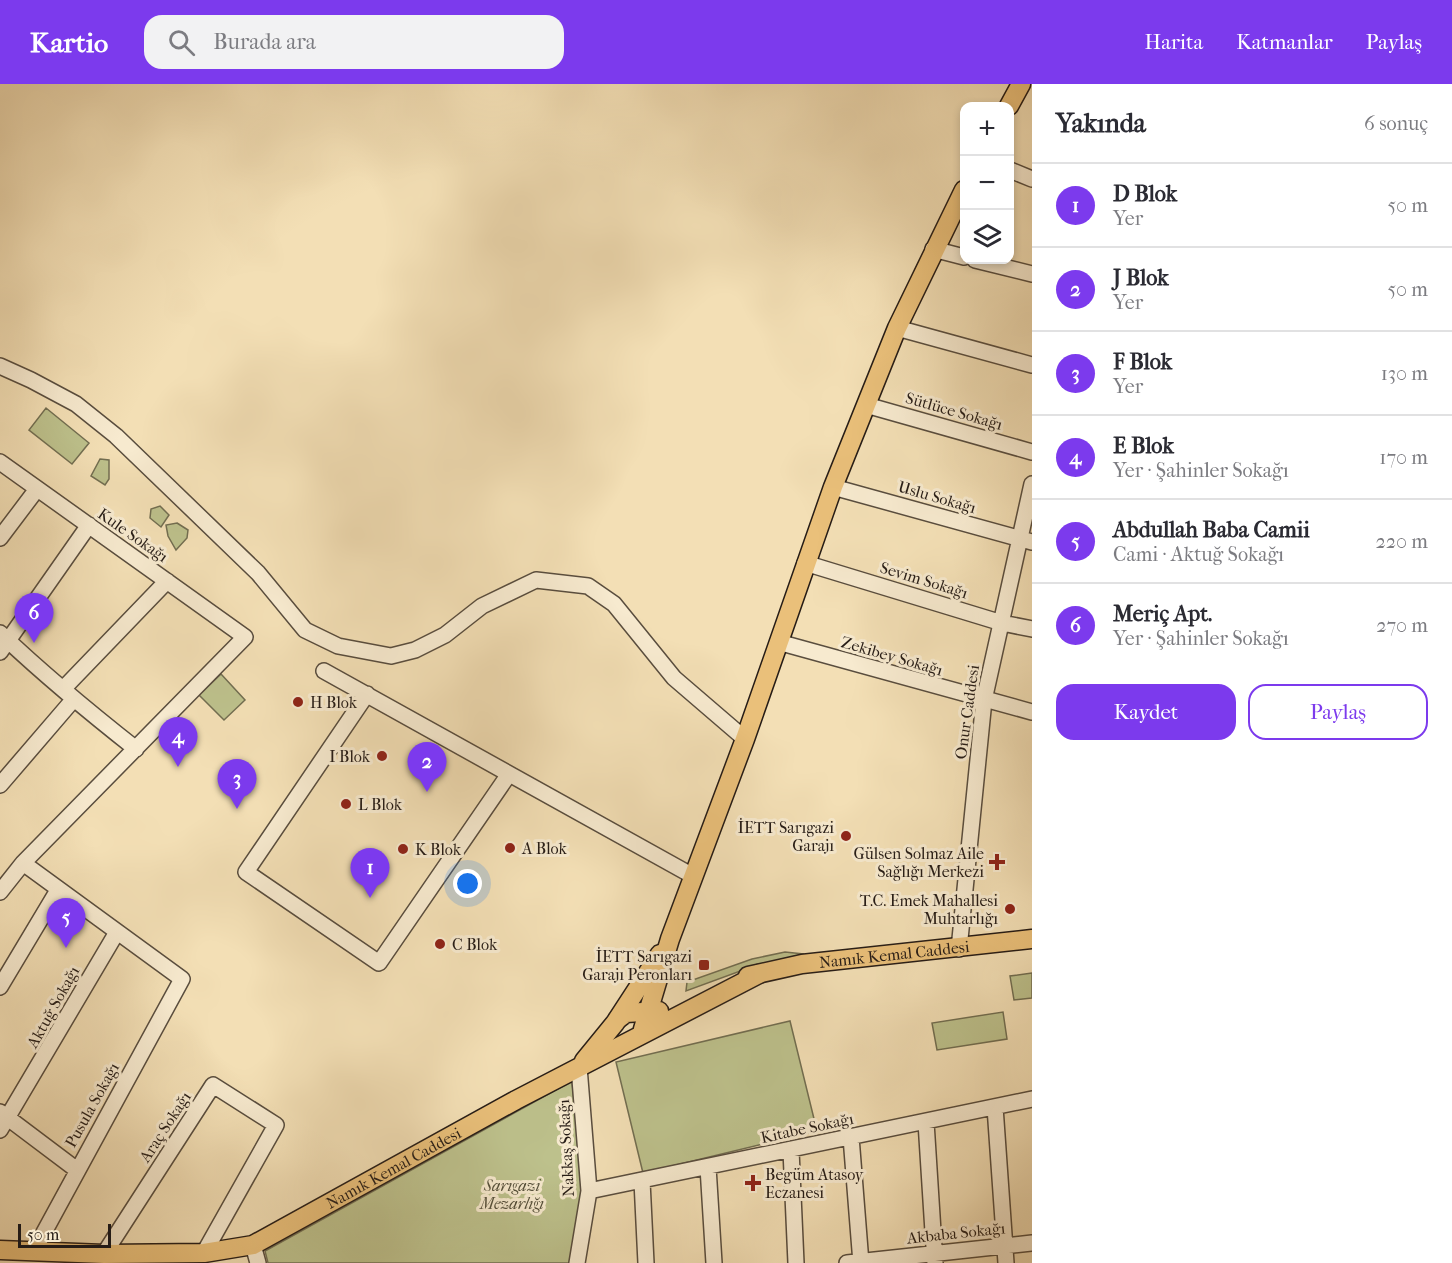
<!DOCTYPE html>
<html lang="tr">
<meta charset="utf-8">
<style>
:root{--surface:#fff;--page:#f2f2f3;--text:#2b2b33;--muted:#7c7c81;--line:#e1e1e2;--accent:#7c3aed}
body{margin:0;font-family:"IM FELL French Canon",serif;background:var(--page);color:var(--text)}
.controls{position:absolute;right:18px;top:18px;display:grid;overflow:hidden;border-radius:12px;box-shadow:0 3px 9px #0003}
.controls button{width:54px;height:54px;display:grid;place-items:center;padding:0;border:0;border-bottom:2px solid var(--line);background:var(--surface);color:var(--text);font:30px sans-serif}
.scale{position:absolute;left:18px;bottom:15px;width:93px;box-sizing:border-box;padding-left:6px;border:3px solid #261c16;border-top:0;font-size:16px;line-height:21px;white-space:nowrap;color:#261c16;-webkit-text-stroke:4px #f7eacf;paint-order:stroke}
.you{position:absolute;left:468px;top:800px;width:21px;height:21px;margin:-15px;border:4px solid #fff;border-radius:50%;background:#1a73e8;box-shadow:0 0 0 9px #1a73e833}
.badge{display:grid;place-items:center;width:39px;height:39px;border-radius:50%;background:var(--accent);color:#fff;font-size:20px;font-weight:700}
.pin{position:absolute;translate:-50% -50px;filter:drop-shadow(0 2px 3px #0008)}
.pin::after{content:'';position:absolute;top:32px;width:21px;height:18px;background:inherit;clip-path:polygon(0 0,100% 0,50% 100%)}
.list{margin:0;padding:0;list-style:none}
h2{display:flex;justify-content:space-between;align-items:center;height:78px;margin:0;padding:0 24px;font-size:26px}
h2 small{font-size:20px;font-weight:400;color:var(--muted)}
.list li{display:grid;grid-template-columns:39px 1fr auto;gap:18px;align-items:center;box-sizing:border-box;height:84px;padding:0 24px;border-top:2px solid var(--line)}
.list b{display:block;font-size:22px;white-space:nowrap}
.list p{margin:0;font-size:20px;white-space:nowrap;color:var(--muted)}
.list em{font-size:20px;font-style:normal;color:var(--muted)}
.actions{display:flex;gap:12px;padding:18px 24px}
.actions a{flex:1;padding:14px 0;border:2px solid var(--accent);border-radius:18px;text-align:center;font-size:21px;color:var(--accent)}
.actions .main{background:var(--accent);color:#fff}
.icon{flex:none;width:33px;height:33px;fill:none;stroke:currentColor;stroke-width:2;stroke-linecap:round;stroke-linejoin:round}
.map{position:relative;flex:none;width:1032px;height:1179px;overflow:hidden}
header{display:flex;align-items:center;gap:36px;box-sizing:border-box;height:84px;padding:0 30px;background:var(--accent);color:#fff}
header strong{font-size:28px}
nav{display:flex;gap:33px;margin-inline-start:auto;font-size:21px}
.search{width:420px;height:54px;background:var(--page);display:flex;align-items:center;gap:15px;box-sizing:border-box;padding:0 21px;border-radius:18px;color:var(--muted);font-size:22px}
main{display:flex}
aside{flex:1;background:var(--surface)}
.map>svg:first-child{display:block}
.green{fill:#bdc18c;stroke:#726e51;stroke-width:1.5}
.lines{fill:none;stroke-linecap:round;stroke-linejoin:round}
.minor-casing{stroke:#594d3e;stroke-width:18}
.major-casing{stroke:#261c16;stroke-width:21}
.minor{stroke:#f7eacf;stroke-width:15}
.major{stroke:#eac07a;stroke-width:18}
.poi-dot{fill:#8f2418;stroke:#f7eacf;stroke-width:2}
.labels{text-anchor:middle;dominant-baseline:central;stroke-width:6;stroke-linejoin:round;paint-order:stroke}
.street-label{font-size:16px;fill:#261c16;stroke:#f7eacf}
.poi-label{font-size:16px;fill:#261c16;stroke:#f7eacf;text-anchor:start}
.park-label{font-size:16px;font-style:italic;fill:#534e39;stroke:#f7eacf}
</style>
<header>
<strong>Kartio</strong>
<div class="search"><svg class="icon" aria-label="search" viewBox="0 0 24 24"><circle cx="10" cy="10" r="6"/><path d="M15 15l6 6"/></svg>Burada ara</div>
<nav><a>Harita</a><a>Katmanlar</a><a>Paylaş</a></nav>
</header>
<main>
<div class="map">
<svg width="1032" height="1179" viewBox="0 0 1032 1179">
<rect width="100%" height="100%" fill="#f3dfb5"/>
<filter id="stains"><feTurbulence type="fractalNoise" baseFrequency=".00333" numOctaves="4"/><feColorMatrix values="0 0 0 0 .2 0 0 0 0 .09 0 0 0 0 .02 0 0 0 .5 -.17"/></filter>
<radialGradient id="worn" r=".72"><stop offset=".6" stop-color="#630" stop-opacity="0"/><stop offset="1" stop-color="#630" stop-opacity=".3"/></radialGradient>
<!-- green -->
<path class="green" d="M46,324L89,359L72,380L29,346Z
M100,375L109,376V395L105,401L91,392Z
M160,422L169,431L161,443L150,434L151,425Z
M177,439L188,446L187,454L176,466L168,452L166,441Z
M221,590L245,616L224,636L199,611Z
M785,868L804,870L754,882L686,907L687,898L752,875Z
M1032,889V914L1014,916L1010,892Z
M1003,928L1007,955L937,966L932,939Z
M790,937L817,1047L643,1089L616,978Z
M572,997L583,1105L570,1179H268L265,1167Z"/>
<g class="lines">
<defs>
<path id="minor" d="M1010,86L1032,95
M933,165L964,173
M975,176L1032,190
M897,244L1032,281
M0,282L31,296L76,320L116,352L258,489L305,546L338,562L391,572L415,566L445,551L482,522L536,496L588,502L614,520L674,594L745,655
M866,321L1032,368
M0,378L245,553L23,779L0,808
M833,403L1032,458
M0,454L37,405
M805,479L1002,539L1032,545
M0,549C43,590 89,628 136,665
M778,558L1032,628
M0,568L89,441
M324,587L693,792
M64,604L167,497
M367,610L246,788L379,879L509,690
M0,701L73,616
M23,779L182,895L35,1165
M959,865L984,616L1032,400
M0,903L58,806
M995,1023L1006,1179
M0,1028L77,1086
M926,1038L935,1179
M0,1046L117,848
M851,1053L861,1179
M791,1066L796,1179
M708,1083L714,1179
M642,1097L646,1179
M589,1107L1032,1015
M253,1161L258,1179
M104,1170L213,1001L276,1041L204,1169
M577,1179L589,1107L579,983
M847,1179L1032,1159"/>
<g id="major">
<path d="M1009,22L1021,0"/>
<path id="s1" d="M748,892L802,880L1032,855"/>
<path d="M618,935L626,929L659,927"/>
<path d="M643,945L670,855L745,655L833,403L897,244L964,106"/>
<path d="M584,977L615,939L660,870"/>
<path id="s2" d="M0,1166L104,1170L204,1169L253,1161L516,1016L759,890"/>
</g>
</defs>
<!-- minor casing -->
<use href="#minor" class="minor-casing"/>
<!-- major casing -->
<use href="#major" class="major-casing"/>
<!-- minor -->
<use href="#minor" class="minor"/>
<!-- major -->
<use href="#major" class="major"/>
</g>
<!-- markers -->
<g class="poi-dot">
<circle cx="298" cy="618" r="6"/>
<circle cx="382" cy="672" r="6"/>
<circle cx="346" cy="720" r="6"/>
<circle cx="846" cy="752" r="6"/>
<circle cx="510" cy="764" r="6"/>
<circle cx="403" cy="765" r="6"/>
<path d="M994 769h6v6h6v6h-6v6h-6v-6h-6v-6h6z"/>
<circle cx="1010" cy="825" r="6"/>
<circle cx="440" cy="860" r="6"/>
<rect x="698" y="875" width="12" height="12" rx="3"/>
<path d="M750 1090h6v6h6v6h-6v6h-6v-6h-6v-6h6z"/>
</g>
<g class="labels">
<!-- street labels -->
<g class="street-label">
<text transform="translate(954 327) rotate(16)">Sütlüce Sokağı</text>
<text transform="translate(937 413) rotate(16)">Uslu Sokağı</text>
<text transform="translate(133 451) rotate(35)">Kule Sokağı</text>
<text transform="translate(924 496) rotate(17)">Sevim Sokağı</text>
<text transform="translate(892 572) rotate(16)">Zekibey Sokağı</text>
<text transform="translate(967 628) rotate(-82)">Onur Caddesi</text>
<text stroke="none"><textPath href="#s1" startOffset="148">Namık Kemal Caddesi</textPath></text>
<text transform="translate(53 923) rotate(-61)">Aktuğ Sokağı</text>
<text transform="translate(92 1021) rotate(-61)">Pusula Sokağı</text>
<text transform="translate(165 1043) rotate(-57)">Araç Sokağı</text>
<text transform="translate(807 1044) rotate(-12)">Kitabe Sokağı</text>
<text transform="translate(566 1064) rotate(-93)">Nakkaş Sokağı</text>
<text stroke="none"><textPath href="#s2" startOffset="414">Namık Kemal Caddesi</textPath></text>
<text transform="translate(956 1149) rotate(-6)">Akbaba Sokağı</text>
</g>
<!-- poi labels -->
<g class="poi-label">
<text x="310" y="618">H Blok</text>
<text x="370" y="672" text-anchor="end">I Blok</text>
<text x="358" y="720">L Blok</text>
<text x="834" y="743" text-anchor="end">İETT Sarıgazi<tspan x="834" dy="18">Garajı</tspan></text>
<text x="522" y="764">A Blok</text>
<text x="415" y="765">K Blok</text>
<text x="984" y="769" text-anchor="end">Gülsen Solmaz Aile<tspan x="984" dy="18">Sağlığı Merkezi</tspan></text>
<text x="998" y="816" text-anchor="end">T.C. Emek Mahallesi<tspan x="998" dy="18">Muhtarlığı</tspan></text>
<text x="452" y="860">C Blok</text>
<text x="692" y="872" text-anchor="end">İETT Sarıgazi<tspan x="692" dy="18">Garajı Peronları</tspan></text>
<text x="765" y="1090">Begüm Atasoy<tspan x="765" dy="18">Eczanesi</tspan></text>
</g>
<!-- park labels -->
<g class="park-label">
<text x="512" y="1101">Sarıgazi<tspan x="512" dy="18">Mezarlığı</tspan></text>
</g>
</g>
<rect width="100%" height="100%" filter="url(#stains)"/>
<rect width="100%" height="100%" fill="url(#worn)"/>
</svg>
<div class="controls">
<button>+</button>
<button>−</button>
<button><svg class="icon" aria-label="layers" viewBox="0 0 24 24"><path d="M12 4l9 5-9 5-9-5zM3 14l9 5 9-5"/></svg></button>
</div>
<div class="scale">50 m</div>
<div class="you"></div>
<div class="pin badge" style="left:370px;top:814px">1</div>
<div class="pin badge" style="left:427px;top:708px">2</div>
<div class="pin badge" style="left:237px;top:725px">3</div>
<div class="pin badge" style="left:178px;top:683px">4</div>
<div class="pin badge" style="left:66px;top:864px">5</div>
<div class="pin badge" style="left:34px;top:559px">6</div>
</div>
<aside>
<h2>Yakında<small>6 sonuç</small></h2>
<ul class="list">
<li><span class="badge">1</span><div><b>D Blok</b><p>Yer</p></div><em>50 m</em></li>
<li><span class="badge">2</span><div><b>J Blok</b><p>Yer</p></div><em>50 m</em></li>
<li><span class="badge">3</span><div><b>F Blok</b><p>Yer</p></div><em>130 m</em></li>
<li><span class="badge">4</span><div><b>E Blok</b><p>Yer · Şahinler Sokağı</p></div><em>170 m</em></li>
<li><span class="badge">5</span><div><b>Abdullah Baba Camii</b><p>Cami · Aktuğ Sokağı</p></div><em>220 m</em></li>
<li><span class="badge">6</span><div><b>Meriç Apt.</b><p>Yer · Şahinler Sokağı</p></div><em>270 m</em></li>
</ul>
<div class="actions"><a class="main">Kaydet</a><a>Paylaş</a></div>
</aside>
</main>
